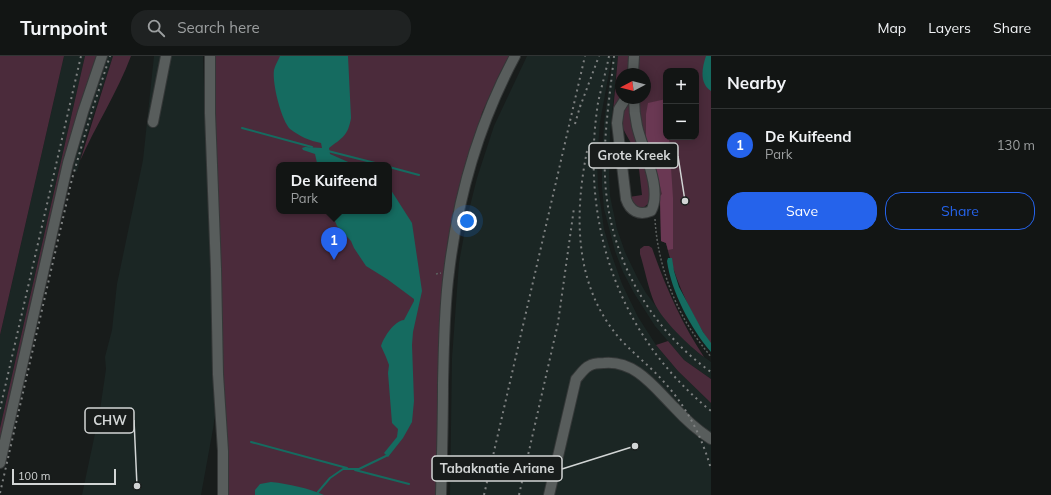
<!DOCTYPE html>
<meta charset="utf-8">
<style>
:root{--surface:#121514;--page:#1f2222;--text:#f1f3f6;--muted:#9c9fa0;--line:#313434;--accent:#2563eb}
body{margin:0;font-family:Mulish,sans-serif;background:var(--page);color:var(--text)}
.controls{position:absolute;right:12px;top:12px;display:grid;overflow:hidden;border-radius:8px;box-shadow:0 2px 10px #0003}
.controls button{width:36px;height:36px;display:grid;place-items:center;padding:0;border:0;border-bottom:1px solid var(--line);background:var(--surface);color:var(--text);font:20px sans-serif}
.compass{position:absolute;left:615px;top:12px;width:36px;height:36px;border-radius:50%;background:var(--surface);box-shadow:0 2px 10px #0003;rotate:263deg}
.scale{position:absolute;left:12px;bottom:10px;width:104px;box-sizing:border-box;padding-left:4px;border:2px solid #d2d5d5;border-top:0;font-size:11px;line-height:14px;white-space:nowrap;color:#d2d5d5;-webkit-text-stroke:3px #181c1b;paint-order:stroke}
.you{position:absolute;left:467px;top:165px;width:14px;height:14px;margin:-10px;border:3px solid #fff;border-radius:50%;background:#1a73e8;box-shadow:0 0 0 6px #1a73e833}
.badge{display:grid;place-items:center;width:26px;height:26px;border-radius:50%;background:var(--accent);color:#fff;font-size:13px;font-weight:700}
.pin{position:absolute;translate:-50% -33px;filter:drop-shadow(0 1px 2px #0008)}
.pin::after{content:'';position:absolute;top:21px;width:14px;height:12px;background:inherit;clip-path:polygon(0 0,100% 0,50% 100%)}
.popup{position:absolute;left:276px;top:106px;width:116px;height:52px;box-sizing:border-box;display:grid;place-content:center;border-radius:8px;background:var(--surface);filter:drop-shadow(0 1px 3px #0005);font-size:13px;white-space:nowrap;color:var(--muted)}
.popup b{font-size:15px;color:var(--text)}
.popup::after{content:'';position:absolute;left:50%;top:100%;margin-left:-8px;border:8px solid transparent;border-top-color:var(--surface)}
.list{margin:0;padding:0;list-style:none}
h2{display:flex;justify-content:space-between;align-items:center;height:52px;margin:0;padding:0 16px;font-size:17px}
h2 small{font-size:13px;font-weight:400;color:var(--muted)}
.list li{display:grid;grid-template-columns:26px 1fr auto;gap:12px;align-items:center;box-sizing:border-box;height:72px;padding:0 16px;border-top:1px solid var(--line)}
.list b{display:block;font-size:15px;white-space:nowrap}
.list p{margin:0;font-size:13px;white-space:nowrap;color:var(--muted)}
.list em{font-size:13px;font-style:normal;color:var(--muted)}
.actions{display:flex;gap:8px;padding:12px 16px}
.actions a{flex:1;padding:9px 0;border:1px solid var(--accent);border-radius:16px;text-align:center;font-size:14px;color:var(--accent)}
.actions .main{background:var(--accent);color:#fff}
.icon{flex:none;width:22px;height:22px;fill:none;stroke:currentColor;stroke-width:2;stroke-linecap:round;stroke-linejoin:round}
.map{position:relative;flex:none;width:711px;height:439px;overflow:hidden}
header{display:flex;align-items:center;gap:24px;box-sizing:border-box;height:56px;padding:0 20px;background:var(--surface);border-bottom:1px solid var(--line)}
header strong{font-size:19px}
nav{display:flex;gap:22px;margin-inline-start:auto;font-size:14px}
.search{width:280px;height:36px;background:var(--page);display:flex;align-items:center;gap:10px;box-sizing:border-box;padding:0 14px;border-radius:16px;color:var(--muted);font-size:15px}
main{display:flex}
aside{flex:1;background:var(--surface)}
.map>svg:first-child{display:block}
.built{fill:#1b2624}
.green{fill:#4b2b3b;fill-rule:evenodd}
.forest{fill:#6a3853}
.water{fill:#156b60}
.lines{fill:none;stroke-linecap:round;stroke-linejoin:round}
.stream{stroke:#156b60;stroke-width:2}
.minor-casing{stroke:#353838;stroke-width:12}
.path{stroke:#5c605f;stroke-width:1.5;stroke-dasharray:2 2;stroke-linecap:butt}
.minor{stroke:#585d5c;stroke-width:10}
.rail{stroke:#7e8181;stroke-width:2;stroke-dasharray:2 4;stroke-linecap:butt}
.leader{fill:none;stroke:#d2d5d5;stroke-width:1.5}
.callout-dot{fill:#d2d5d5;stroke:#181c1b;stroke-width:1.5}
.callout{fill:#181c1b;stroke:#d2d5d5;stroke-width:1.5}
.callout-label{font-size:13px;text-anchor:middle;font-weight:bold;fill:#d2d5d5}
</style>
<header>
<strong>Turnpoint</strong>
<div class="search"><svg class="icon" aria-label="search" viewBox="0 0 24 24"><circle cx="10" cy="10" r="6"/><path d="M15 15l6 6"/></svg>Search here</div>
<nav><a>Map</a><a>Layers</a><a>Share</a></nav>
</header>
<main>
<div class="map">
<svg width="711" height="439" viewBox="0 0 711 439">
<rect width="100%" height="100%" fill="#181c1b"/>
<!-- built -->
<path class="built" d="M64,0H85L0,372V279Z
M106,0H113L85,85L77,116L71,113L79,86Z
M154,0H203L215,359L213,373L201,439H82L100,354L106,313L105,301L112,274L117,228L143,104Z
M527,0H612L600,66L597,105L598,130L604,173L611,197L622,228L638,261L656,289L678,315L711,347V439H450L452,302L459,207L467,162L477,122L494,70Z
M613,0H618L610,77L609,119L610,140L617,173L625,196L638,223L646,237L670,269L696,295L711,306V323L684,304L655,270L634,237L623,216L615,195L604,153L602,131V106L604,67Z"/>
<!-- green -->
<path class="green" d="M0,0H64L0,279Z
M85,0H100L0,394V372Z
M113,0H131C117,37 96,69 80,105Z
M212,0H509L500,17L482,57L458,140L448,184L444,225L437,439H226ZM279,109H389V155H279Z
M618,0H632L631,18H621V42L616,56H613Z
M636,0H711V289C690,256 675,225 666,187L661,185L660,140L643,83L636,42H645V18H636ZM666,15H696V81H666Z
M630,43L652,131L649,147L643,152L636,153L629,141L642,139L636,87H631C620,68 616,63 630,43Z
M644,190H649L652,192C666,232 681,266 704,301C689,290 661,263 654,246C648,231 645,214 640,198V193Z
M668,285L684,304L711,323V347L678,315L656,289Z"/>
<!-- forest -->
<path class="forest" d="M666,43V81H669L673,142V193L668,194L666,187L661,185L660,140L662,138L654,106L646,82V58L648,47Z"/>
<!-- water -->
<path class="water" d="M280,0H348L351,62C348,80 342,82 329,92L330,98L355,109H319L317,107L315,98L303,94L302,92L305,91L322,92L321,87C310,85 299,80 290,73C281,64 272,27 274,14C275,9 278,5 280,0Z
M706,0H711V35C699,27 702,12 706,0Z
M389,131L412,167L422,235L413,276L412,289L414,345L412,366L403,382L388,401L384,397L397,381L398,373L392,367L388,317L389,309L386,301L381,290C384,281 394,265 404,264L414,245V243L387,223L366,210L354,192L351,185L337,170L331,155H389Z
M672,202L674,215L679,231L703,276L711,287V296C691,273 671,235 667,205L668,202Z
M271,426C290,428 307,432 324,439H255V434L260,428Z"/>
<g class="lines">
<!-- stream -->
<path class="stream" d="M242,72L312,91
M328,95L383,109
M389,111L419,119
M251,386L347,412
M355,414L409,428
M318,436L330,422L343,413H359L388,399"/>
<defs>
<path id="minor" d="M210,0V57L216,213L218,318L223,395V439
M633,18L634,0
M626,42L619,53L617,67L626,143C630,155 639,160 651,155C663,133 642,93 637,70C635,61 634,51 634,42
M153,66L166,0
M0,407L68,107L83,56L102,0
M441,439C442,402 443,364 443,327C444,290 444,253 449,216C458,140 479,67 515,0
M549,439L576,323C580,319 584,312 589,310C593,307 599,307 604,307C635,304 654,331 674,351C685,363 697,374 711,383"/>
</defs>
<!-- minor casing -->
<use href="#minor" class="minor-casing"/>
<!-- path -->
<path class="path" d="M655,163C657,201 670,241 691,274C697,283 704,292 711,301
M436,218L441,217"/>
<!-- minor -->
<use href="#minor" class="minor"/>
<!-- rail -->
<path class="rail" d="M609,0C606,16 601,32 598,47C580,165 617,279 711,355
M614,0C610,40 603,81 605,121C608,198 648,271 711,316
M580,51L599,0
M575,68L581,47
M587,95C574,160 574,231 621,284C635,299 651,311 664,326C687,351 702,381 711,413
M0,353L81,0
M0,437L72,123L91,58L110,0
M484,439L585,0
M519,439L558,267L574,152"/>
</g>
<!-- callouts -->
<path class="leader" d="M685 145L678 100M137 430L134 364M635 390L562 413"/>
<g class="callout-dot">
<circle cx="685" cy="145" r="4"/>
<circle cx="137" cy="430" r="4"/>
<circle cx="635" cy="390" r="4"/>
</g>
<g class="callout">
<rect x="589" y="87" width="89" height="25" rx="4"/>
<rect x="85" y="352" width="49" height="25" rx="4"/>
<rect x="432" y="400" width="130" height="25" rx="4"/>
</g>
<g class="callout-label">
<text x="634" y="104">Grote Kreek</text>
<text x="110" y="369">CHW</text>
<text x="497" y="417">Tabaknatie Ariane</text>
</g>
</svg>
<div class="controls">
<button>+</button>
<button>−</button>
</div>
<svg class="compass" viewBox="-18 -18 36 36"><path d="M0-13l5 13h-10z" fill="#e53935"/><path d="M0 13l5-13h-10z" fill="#9c9fa0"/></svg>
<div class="scale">100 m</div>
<div class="you"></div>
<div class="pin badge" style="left:334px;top:204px">1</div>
<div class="popup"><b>De Kuifeend</b>Park</div>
</div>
<aside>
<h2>Nearby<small></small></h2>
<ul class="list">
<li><span class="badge">1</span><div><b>De Kuifeend</b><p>Park</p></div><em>130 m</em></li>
</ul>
<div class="actions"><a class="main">Save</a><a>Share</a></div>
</aside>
</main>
